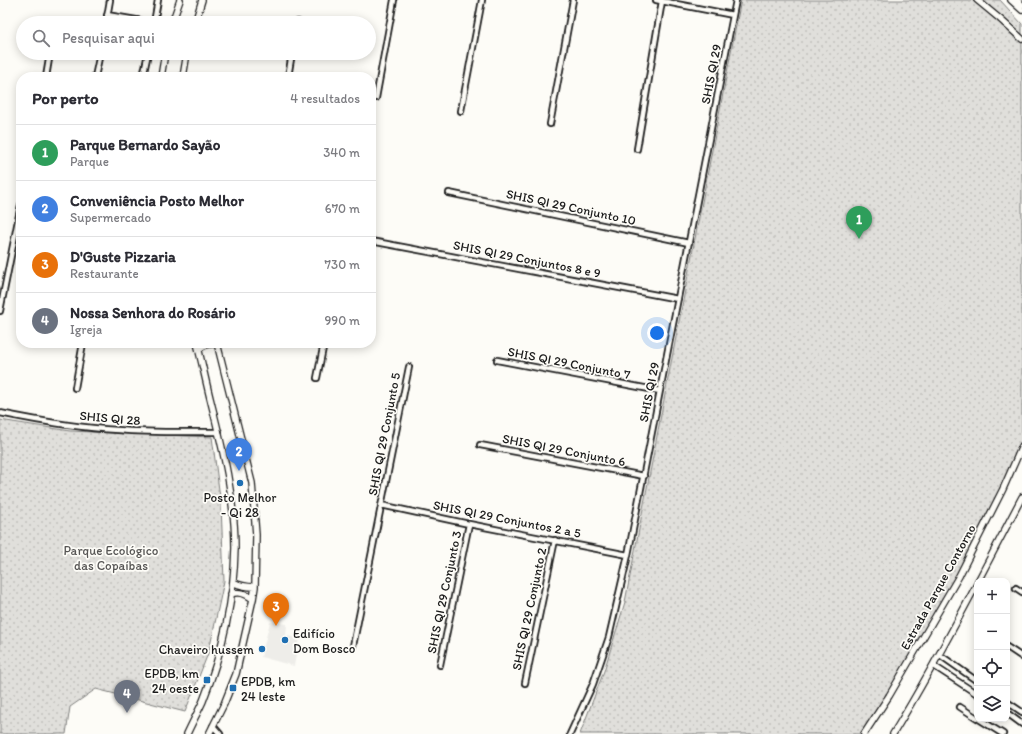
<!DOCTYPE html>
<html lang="pt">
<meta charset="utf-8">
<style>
:root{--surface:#fff;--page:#f7f7f7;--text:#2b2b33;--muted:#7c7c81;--line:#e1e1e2;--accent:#7c3aed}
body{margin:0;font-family:Itim,sans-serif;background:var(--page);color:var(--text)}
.controls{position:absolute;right:12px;bottom:12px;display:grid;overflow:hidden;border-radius:8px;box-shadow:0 2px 10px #0003}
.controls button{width:36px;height:36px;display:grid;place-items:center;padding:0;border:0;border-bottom:1px solid var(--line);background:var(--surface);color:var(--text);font:20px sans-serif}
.you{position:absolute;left:657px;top:333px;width:14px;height:14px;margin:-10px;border:3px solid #fff;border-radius:50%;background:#1a73e8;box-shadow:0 0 0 6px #1a73e833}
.badge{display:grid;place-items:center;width:26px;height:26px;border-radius:50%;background:var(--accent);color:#fff;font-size:13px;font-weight:700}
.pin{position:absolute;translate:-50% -33px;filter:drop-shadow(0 1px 2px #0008)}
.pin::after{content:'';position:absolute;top:21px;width:14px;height:12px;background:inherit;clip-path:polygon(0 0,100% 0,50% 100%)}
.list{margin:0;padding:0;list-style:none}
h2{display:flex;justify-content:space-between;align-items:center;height:52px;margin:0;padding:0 16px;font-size:17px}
h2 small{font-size:13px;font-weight:400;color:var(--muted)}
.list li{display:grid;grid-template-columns:26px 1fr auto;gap:12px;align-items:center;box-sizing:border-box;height:56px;padding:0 16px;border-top:1px solid var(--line)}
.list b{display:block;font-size:15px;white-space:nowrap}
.list p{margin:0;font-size:13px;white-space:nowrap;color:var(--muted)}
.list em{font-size:13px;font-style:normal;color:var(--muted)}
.icon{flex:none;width:22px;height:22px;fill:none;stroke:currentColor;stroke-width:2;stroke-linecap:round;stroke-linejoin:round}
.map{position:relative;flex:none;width:1022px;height:734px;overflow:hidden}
.search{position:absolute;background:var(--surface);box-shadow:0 2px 10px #0003;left:16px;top:16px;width:360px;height:44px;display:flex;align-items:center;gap:10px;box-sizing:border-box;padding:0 14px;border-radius:22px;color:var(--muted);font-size:15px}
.panel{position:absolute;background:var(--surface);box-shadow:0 2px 10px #0003;left:16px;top:72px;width:360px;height:276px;border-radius:16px}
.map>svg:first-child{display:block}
.built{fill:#eeede9}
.park{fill:url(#park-dots);stroke:#7e7e7c}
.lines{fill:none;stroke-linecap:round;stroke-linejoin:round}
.minor-casing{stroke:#1c1c1c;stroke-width:8}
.major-casing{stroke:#1c1c1c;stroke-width:8}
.minor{stroke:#fdfcf7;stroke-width:4.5}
.major{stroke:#fdfcf7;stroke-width:5.5}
.poi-dot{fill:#1f6fb2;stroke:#fdfcf7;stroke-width:1.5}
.labels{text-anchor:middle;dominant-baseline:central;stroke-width:3.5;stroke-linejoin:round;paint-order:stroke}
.street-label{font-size:13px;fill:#1c1c1c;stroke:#fdfcf7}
.poi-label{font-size:13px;fill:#1c1c1c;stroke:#fdfcf7;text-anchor:start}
.park-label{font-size:13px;fill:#575655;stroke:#fdfcf7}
</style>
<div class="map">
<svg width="1022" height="734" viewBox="0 0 1022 734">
<defs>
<pattern id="park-dots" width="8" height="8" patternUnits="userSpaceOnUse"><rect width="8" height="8" fill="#e0dfdb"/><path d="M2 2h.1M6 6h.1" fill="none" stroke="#c0bfbb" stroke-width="1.8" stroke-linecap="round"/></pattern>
</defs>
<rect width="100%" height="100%" fill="#fdfcf7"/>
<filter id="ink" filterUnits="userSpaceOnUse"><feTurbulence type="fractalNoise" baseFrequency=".025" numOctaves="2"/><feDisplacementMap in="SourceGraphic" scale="8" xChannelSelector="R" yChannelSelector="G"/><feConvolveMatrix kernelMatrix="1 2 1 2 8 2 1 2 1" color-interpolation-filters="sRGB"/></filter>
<g filter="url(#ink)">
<!-- built -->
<path class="built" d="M270,622L287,624L286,636L299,638L294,666L261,657Z"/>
<!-- park -->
<path class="park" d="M741,0H1000L1022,24V444L1016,459L916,656L865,734H580L604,671L625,602Z
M0,420L70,431L212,437L221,505L224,581L209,651L185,712L96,689L70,707L66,734H0Z"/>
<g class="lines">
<defs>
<path id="minor" d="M656,0L733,15
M107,15L154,23
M106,23L110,0
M154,23L158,0
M298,23V22
M46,77L50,53
M95,77L100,53
M143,77L148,53
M288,77L292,53
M376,98L394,0
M461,111L482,0
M550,124L573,0
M637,149L662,1
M449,193L689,243
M371,241L678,299
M0,311L21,205
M497,360L660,391
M317,378L324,343
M75,388L83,343
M0,413C39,421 78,428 118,430C151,433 185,432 219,432
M480,445L644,476
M381,505L469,524L628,555
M1016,588L1022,592
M353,646L409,367
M1007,647L1022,657
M940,655L977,681
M440,665L469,524
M934,666L977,694
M525,683L555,540
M1007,702L1022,712
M960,707L977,718
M1007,713L1022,724
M979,719L1003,734
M213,726L220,734
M570,734L593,684L609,637L628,555L736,0"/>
<path id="major" d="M977,0L1000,19L1022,39
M1011,0L1022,10
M1017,0L1022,5
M172,23L180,0
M195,23L202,0
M161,77L165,53
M183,77L187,53
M199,349C205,344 210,343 218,344
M978,581L1022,497
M233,582C240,586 247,587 255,587
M231,594C240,591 246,594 253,599
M187,734C192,723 198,712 203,701C222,653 234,600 235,548C235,498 223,450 211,402C206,382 202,363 197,343
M209,734L224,704L236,674L253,599L255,587L256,535L252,483L217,343
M864,734L889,696L959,576L1003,489L1022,446
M893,734C923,685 950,635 977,584"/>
</defs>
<!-- minor casing -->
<use href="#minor" class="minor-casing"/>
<!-- major casing -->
<use href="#major" class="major-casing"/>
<!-- minor -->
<use href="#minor" class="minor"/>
<!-- major -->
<use href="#major" class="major"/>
</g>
</g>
<!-- markers -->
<g class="poi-dot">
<circle cx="240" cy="483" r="4"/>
<circle cx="285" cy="640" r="4"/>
<circle cx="262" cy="649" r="4"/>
<rect x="203" y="676" width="8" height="8" rx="2"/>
<rect x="229" y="684" width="8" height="8" rx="2"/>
</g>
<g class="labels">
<!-- street labels -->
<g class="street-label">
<text transform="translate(711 74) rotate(-79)">SHIS QI 29</text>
<text transform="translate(571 207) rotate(12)">SHIS QI 29 Conjunto 10</text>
<text transform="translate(527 259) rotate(11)">SHIS QI 29 Conjuntos 8 e 9</text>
<text transform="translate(569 363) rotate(11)">SHIS QI 29 Conjunto 7</text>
<text transform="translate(649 392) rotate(-79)">SHIS QI 29</text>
<text transform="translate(110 418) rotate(5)">SHIS QI 28</text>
<text transform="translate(384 434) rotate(-79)">SHIS QI 29 Conjunto 5</text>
<text transform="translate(564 450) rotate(11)">SHIS QI 29 Conjunto 6</text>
<text transform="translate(507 519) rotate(11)">SHIS QI 29 Conjuntos 2 a 5</text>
<text transform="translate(938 587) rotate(-61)">Estrada Parque Contorno</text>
<text transform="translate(444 592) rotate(-78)">SHIS QI 29 Conjunto 3</text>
<text transform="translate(529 609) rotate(-78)">SHIS QI 29 Conjunto 2</text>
</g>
<!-- poi labels -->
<g class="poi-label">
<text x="240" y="497" text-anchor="middle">Posto Melhor<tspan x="240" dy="15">- Qi 28</tspan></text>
<text x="293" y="633">Edifício<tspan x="293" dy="15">Dom Bosco</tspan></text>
<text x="254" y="649" text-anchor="end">Chaveiro hussem</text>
<text x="199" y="673" text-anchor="end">EPDB, km<tspan x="199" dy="15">24 oeste</tspan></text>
<text x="241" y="681">EPDB, km<tspan x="241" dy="15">24 leste</tspan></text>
</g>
<!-- park labels -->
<g class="park-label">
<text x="111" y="550">Parque Ecológico<tspan x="111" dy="15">das Copaíbas</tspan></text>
</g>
</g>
</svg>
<div class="controls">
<button>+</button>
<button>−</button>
<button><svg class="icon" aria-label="locate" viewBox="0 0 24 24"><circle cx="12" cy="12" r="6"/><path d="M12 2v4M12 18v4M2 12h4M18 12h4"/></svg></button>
<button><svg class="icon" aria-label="layers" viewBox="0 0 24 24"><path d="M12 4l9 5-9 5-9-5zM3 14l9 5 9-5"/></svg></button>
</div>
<div class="you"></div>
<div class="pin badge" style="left:859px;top:239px;background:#2e9e5b">1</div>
<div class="pin badge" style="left:239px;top:471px;background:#3f7fe0">2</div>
<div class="pin badge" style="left:276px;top:626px;background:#e8710a">3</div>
<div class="pin badge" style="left:127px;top:713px;background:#6b7280">4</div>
<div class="search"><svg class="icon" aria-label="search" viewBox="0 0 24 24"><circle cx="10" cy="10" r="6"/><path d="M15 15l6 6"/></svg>Pesquisar aqui</div>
<section class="panel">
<h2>Por perto<small>4 resultados</small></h2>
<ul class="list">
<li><span class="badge" style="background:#2e9e5b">1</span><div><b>Parque Bernardo Sayão</b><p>Parque</p></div><em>340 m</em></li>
<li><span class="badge" style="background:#3f7fe0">2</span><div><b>Conveniência Posto Melhor</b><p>Supermercado</p></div><em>670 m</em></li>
<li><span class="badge" style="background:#e8710a">3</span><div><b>D'Guste Pizzaria</b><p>Restaurante</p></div><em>730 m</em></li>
<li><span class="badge" style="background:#6b7280">4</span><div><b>Nossa Senhora do Rosário</b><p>Igreja</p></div><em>990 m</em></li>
</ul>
</section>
</div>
